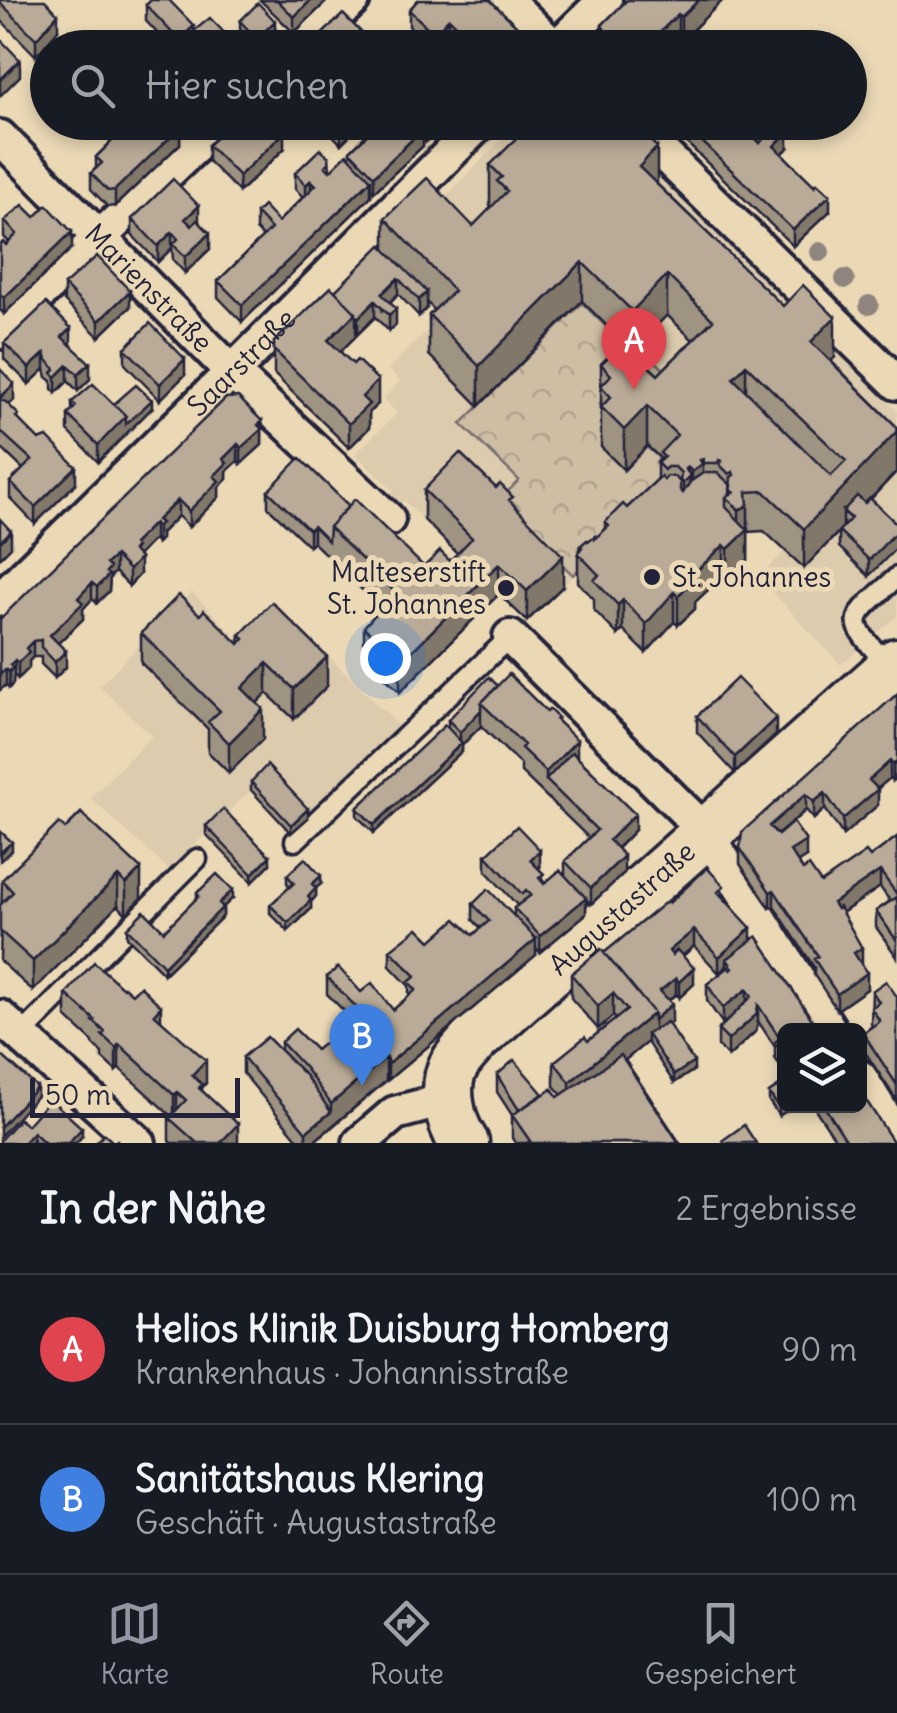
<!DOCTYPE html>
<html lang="de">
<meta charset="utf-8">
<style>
:root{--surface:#171b24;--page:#242831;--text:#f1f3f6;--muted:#9ea1a6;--line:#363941;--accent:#9495a2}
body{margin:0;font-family:Delius,sans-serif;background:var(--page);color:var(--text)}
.controls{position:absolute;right:30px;bottom:30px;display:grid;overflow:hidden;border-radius:15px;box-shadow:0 5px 15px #0003}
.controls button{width:90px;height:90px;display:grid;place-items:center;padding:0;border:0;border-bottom:2px solid var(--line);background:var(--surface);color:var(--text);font:50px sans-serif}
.scale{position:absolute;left:30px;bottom:25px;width:210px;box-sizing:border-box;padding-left:10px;border:5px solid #22223b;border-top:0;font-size:28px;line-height:35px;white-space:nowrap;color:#22223b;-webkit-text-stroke:8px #ebd9b6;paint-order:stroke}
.you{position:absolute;left:385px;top:658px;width:35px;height:35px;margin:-25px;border:8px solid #fff;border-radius:50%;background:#1a73e8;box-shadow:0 0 0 15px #1a73e833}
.badge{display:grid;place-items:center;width:65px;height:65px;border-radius:50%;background:var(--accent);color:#fff;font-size:32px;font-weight:700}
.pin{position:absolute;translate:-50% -82px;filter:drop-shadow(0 2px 5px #0008)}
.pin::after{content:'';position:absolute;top:52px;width:35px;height:30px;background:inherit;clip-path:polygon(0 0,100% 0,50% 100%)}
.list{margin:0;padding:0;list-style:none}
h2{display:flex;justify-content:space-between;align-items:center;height:130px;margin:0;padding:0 40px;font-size:42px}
h2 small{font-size:32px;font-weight:400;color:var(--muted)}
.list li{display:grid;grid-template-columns:65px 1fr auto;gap:30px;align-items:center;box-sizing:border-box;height:150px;padding:0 40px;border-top:2px solid var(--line)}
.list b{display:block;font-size:38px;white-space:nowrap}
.list p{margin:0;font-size:32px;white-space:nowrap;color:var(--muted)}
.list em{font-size:32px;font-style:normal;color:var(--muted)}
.icon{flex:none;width:55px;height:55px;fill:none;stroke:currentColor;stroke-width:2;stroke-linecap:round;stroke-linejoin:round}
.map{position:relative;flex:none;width:897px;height:1143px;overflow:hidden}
.search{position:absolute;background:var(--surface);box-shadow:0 5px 15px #0003;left:30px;right:30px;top:30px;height:110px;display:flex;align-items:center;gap:25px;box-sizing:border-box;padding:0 35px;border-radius:55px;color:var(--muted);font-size:38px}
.sheet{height:430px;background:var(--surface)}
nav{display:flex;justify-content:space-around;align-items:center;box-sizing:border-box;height:140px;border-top:2px solid var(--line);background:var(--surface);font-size:28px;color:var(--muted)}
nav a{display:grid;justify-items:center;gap:5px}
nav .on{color:var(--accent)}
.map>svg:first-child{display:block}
.built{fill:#dccbad}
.park{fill:url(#park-crowns);stroke:#787070;stroke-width:2.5}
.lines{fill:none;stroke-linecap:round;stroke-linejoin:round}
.lane-casing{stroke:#22223b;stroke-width:25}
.street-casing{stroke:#22223b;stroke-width:40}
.secondary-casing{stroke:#22223b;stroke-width:55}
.lane{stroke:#ebd9b6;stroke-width:18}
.street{stroke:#ebd9b6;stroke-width:32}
.secondary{stroke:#ebd9b6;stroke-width:48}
.tree{fill:#8f857e}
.wall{fill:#9f9382;stroke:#22223b;stroke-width:2.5;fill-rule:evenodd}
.shaded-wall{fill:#82786a;stroke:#22223b;stroke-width:2.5}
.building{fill:#b9ab97;stroke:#22223b;stroke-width:2.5;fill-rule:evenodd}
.poi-dot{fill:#22223b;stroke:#ebd9b6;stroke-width:4}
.labels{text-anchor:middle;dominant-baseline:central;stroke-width:10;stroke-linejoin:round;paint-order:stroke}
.street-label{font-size:28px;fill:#22223b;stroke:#ebd9b6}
.poi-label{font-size:28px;fill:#22223b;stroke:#ebd9b6;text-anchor:end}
</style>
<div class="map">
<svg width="897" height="1143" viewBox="0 0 897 1143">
<defs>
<pattern id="park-crowns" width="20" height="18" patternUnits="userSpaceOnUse" patternTransform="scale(2.5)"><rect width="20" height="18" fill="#cebea4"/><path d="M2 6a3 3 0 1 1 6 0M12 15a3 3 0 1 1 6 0" fill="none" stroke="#b1a38e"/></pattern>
</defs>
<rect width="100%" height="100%" fill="#ebd9b6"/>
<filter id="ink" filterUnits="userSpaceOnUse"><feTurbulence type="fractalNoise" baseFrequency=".01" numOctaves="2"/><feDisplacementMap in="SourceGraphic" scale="20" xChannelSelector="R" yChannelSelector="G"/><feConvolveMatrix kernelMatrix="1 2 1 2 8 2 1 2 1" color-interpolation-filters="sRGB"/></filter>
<g filter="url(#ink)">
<!-- built -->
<path class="built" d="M518,123H604L897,411V616L841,665L759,578L784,551L763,531L747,532L748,545L742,550L661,485L563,586L424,520L404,501L400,504L390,494L393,490L355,454L397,413L383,399L400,381L388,369L441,317L385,258Z
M192,592L242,643L279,607L401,728L308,818L267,774L169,870L90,798L152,736L99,686Z"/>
<!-- park -->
<path class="park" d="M582,303L631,351L639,345L683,388L624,381L600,404L611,414L600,425L611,436L601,447L624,470L647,447L673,471L573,575L498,502L519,480L461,424Z"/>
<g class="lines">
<defs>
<path id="lane" d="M890,668C845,616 846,624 897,577
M295,841L510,637
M21,1035L197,859"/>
<g id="street">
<path d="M506,0L555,48"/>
<path d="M302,48L353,0"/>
<path d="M556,48L605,0"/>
<path d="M631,122L897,383"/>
<path id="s1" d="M0,137L232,372L388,519"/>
<path d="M0,332L221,122"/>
<path id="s2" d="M0,599L232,372L481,122"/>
<path d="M510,637L706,832L830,1030"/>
<path d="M0,1017L139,1143"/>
<path d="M860,1077L897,1137"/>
<path d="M360,1143L395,1113L448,1099"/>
</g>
<g id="secondary">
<path id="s3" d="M464,1143C450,1123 442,1087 454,1065C459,1056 468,1047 475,1039L897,663"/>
</g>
</defs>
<!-- lane casing -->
<use href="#lane" class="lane-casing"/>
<!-- street casing -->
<use href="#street" class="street-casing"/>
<!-- secondary casing -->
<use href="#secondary" class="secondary-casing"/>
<!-- lane -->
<use href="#lane" class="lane"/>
<!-- street -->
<use href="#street" class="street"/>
<!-- secondary -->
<use href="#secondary" class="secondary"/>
</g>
<!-- trees -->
<g class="tree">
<circle cx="820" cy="252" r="10"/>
<circle cx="845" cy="279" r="10"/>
<circle cx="869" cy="305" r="10"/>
</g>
<!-- wall -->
<path class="wall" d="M0,0L58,30L36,56L0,19Z
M260,0H328L294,33Z
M418,0L517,48H457V42L449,34L436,48H431L409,26V10Z
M627,0H723L681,41L678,38L673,42L678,48H602V25Z
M146,5L194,34L239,48H171L146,21Z
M240,21L275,29L257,47L240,29Z
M131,122H190L180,132V144L115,206L108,207L91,189V173L96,168V157Z
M320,122H446L426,142L423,138V146L374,192L371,188V196L242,322L218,297V281L263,237L256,230V213L278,222L303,197L295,189V173L329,157L330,171L350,158V151L366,135L358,127L341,144Z
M665,122H748L749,132L760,143L788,148L782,154L830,211L793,246Z
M208,145L284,149L239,192L208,161Z
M490,165L657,184L835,357L831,361L897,427V471L871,499L869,576L839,547V532L804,568L764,531L748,532V560L728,579L724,575L695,602V609L678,625L674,622L646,653L623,630L618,635L594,610V599L578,582V553L580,546L595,539L605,529V522L627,508L657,480V463L660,458L647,446L624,470L601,447V364L623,342L582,301L479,406L429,355V315L434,310L427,302V308L419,316L398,294L390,302L396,325L389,331L375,317L358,334L356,332V336L340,352L378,404L369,412V428L349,448L274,374V342L385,249V218L473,226L492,207L490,205ZM667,315L693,340L658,375L632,351Z
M35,217L72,248L4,314L0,310V245H6L9,242L4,237V221Z
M132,219L199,222L210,249L185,273L173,260L172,248L158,262L132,235Z
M64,285L130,307L99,337L64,301Z
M4,343L71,344L90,379L78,391L68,381L56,393L52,389V381L47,377L45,369L29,384L4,359Z
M125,348L185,375L160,400L125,364Z
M0,369L14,400L9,405L19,420L76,483L35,524L10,498V482L23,469L0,447Z
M72,402L114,404L152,408L98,462L68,431V415L72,411Z
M262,421V445L241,464L238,461L227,471V479L219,487V497L189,527L178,516L161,533V539L157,543L154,539L138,556L140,574L129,586L115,572L110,577L109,591L97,603L92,599L83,609V619L58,643L66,667L55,678L41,664V657H33L29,661V668L18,679L15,676L13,677V684L9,688L6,685L0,690V619Z
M424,490L513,504L563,586L527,621L499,594L400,692L364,657V627L381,608L313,542L309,546L268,507V491L349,506L424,567L450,561L457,553L424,520Z
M200,615L239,644L240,635L327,686L294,719L267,693L257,703L263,739L229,773L208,752V729L141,663V633Z
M498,686L558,722L577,757L635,830L617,849L624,873L591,904L586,899V914L540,952L536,948V955L388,1080L386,1078V1081L331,1128L312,1143H301L243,1073V1057L281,1051V1042L316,1050L364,1034L368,1030L365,1027L362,1029L327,994V977L361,992L393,1010L409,996V986L390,966V950L431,941L473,935L481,928L473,920V904L514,916V908L518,906L486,871V855L540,867L538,869L544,883L565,875V861L589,838L521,772V765L481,726L462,745V751L374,833L357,816V808L448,728V720Z
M897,694V777L893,781L890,778L877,789L878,805L843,835L825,809L814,819L806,810L778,835L806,857L798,862L803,870L821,883L870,857L897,837V957L876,927V911L890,901L880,887L842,913L862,964H861L867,989L837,1010L814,975V967L774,906L770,908L740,864V848Z
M697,716L776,735L735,773L697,732Z
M251,782L308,818L291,833L251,790Z
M81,813L141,899L126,914L118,905L33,991L0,961L2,880L65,829Z
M206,826L270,864L252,882L206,834Z
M287,875L321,884L316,888V896L311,902V909L288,931L270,913V905L290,887L287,883Z
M197,893L233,898L223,907V916L164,974L127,937V928L164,931L197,899Z
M724,899L751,940L784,1030V1072L775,1058V1047L758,1021L756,1031L728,1057L718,1046V1030L723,1024L707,1001V984L727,969V966L719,973L694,946L683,956L694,984L679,998L676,994L668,1000L672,1021L668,1024L694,1070L674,1083L647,1042L625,1060L680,1143H515L512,1138V1115L497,1092V1075L543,1094L558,1097L562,1095L554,1086V1062L588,1041L616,1019L613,1016L598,1029L571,998V974L604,953L669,903Z
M123,988L161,1020L206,1083L202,1088V1091L238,1143H171L169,1141V1118L171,1116L119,1068L116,1071L102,1058V1053L93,1044V1042L66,1017V994Z
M872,991L897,997V1101L863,1049V1033L872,1026L871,1024Z
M784,1083L779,1116L769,1101V1093Z
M813,1106H860L894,1143H838Z
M27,1125L82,1136L76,1143H36L33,1140L30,1143H0Z"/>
<!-- shaded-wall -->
<path class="shaded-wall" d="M311,0H328L294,33V17Z
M699,0H723L681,41V17Z
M58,14V30L36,56V39Z
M678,14V38L668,48L661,31Z
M449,18V34L436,48H434V34Z
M275,21V29L257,47V39Z
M194,26V42L188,48H179V40Z
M517,38V48H507Z
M20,60V76L0,96V80Z
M174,122H190L180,132V144L115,206V190Z
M346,122H358V127L341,144V128Z
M430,122H446L426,142V126Z
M423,129V146L374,192V176Z
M788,132V148L774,162V146Z
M284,133V149L239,192V176Z
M657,147V187L639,167Z
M311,180V196L306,201V185Z
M371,180V196L242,322V305Z
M830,195V211L793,246V230Z
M199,206V222L185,235V219Z
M72,232V248L4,314V298Z
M172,232V248L158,262V246Z
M210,233V249L185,273V257Z
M582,262V301L479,406V366Z
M667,275V315L632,351V311Z
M398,278V294L382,310V294Z
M130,291V307L99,337V321Z
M427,292V308L419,316V300Z
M375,301V317L358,334V318Z
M396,309V325L389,331V315Z
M356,313V336L328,364V340Z
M835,317V357L811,382V342Z
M71,328V344L62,353V337Z
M45,353V369L29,384V368Z
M185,359V375L160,400V384Z
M90,363V379L78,391V374Z
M68,365V381L56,393V377Z
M746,365V405L733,378Z
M378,380V404L369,412V428L349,448V424L362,397Z
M14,384V400L0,414V398Z
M152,400V408L98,462V445L126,416Z
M647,406V446L624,470V430Z
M262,421V445L241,464V448Z
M897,431V471L851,519L843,511V527L804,568V529Z
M238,444V461L227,471V479L219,487V497L189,527V511L214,476L223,459Z
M703,459V499L692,512V472L700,460Z
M76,467V483L35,524V507Z
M688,467V478L690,475V515L683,523V483L685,469Z
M178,500V516L161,533V539L157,543V520Z
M748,505V560L728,579V549L739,539V510Z
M154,523V539L136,557L140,558V574L129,586V570L133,544Z
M313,526V542L309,546V530Z
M11,531V547L0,558V542Z
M897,531V547L869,576V560Z
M724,545V575L695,602V609L678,625V596L692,575Z
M115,556V572L110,577L109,591L97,603V587L106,564Z
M563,556V586L527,621V591Z
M499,564V594L400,692V663Z
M92,583V599L83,609V619L50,651V635L78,598Z
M674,592V622L646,653V624Z
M623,600V630L618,635V605Z
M33,641V657L29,661V668L18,679V663L26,648Z
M66,651V667L55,678V662Z
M327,657V686L294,719V689Z
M15,660L13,684L9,688L10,665Z
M267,663V693L242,718V688Z
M6,669V685L0,690V674Z
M263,709V739L229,773V743Z
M481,710V726L462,745V751L374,833V825L460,745V732Z
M776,718V735L735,773V757Z
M577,740V764L546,780V772Z
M890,761V778L869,796V780Z
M897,761V777L893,781V765Z
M878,789V805L843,835V819Z
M825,793V809L814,819V802Z
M806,794V810L769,842V826Z
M308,809V818L291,833V825Z
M635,814V830L609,856V840Z
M806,841V857L790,867V851Z
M12,842V850L0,861V853Z
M540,850V867L530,876V860Z
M270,856V864L252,882V874Z
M624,856V873L591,904V888Z
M141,869V899L126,914V884Z
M880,871V887L833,919V903Z
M118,876V905L33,991V961Z
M321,876V884L316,888V896L311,902V909L288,931V923L308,897L312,884Z
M233,890V898L219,911V903Z
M774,890V906L770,908V892Z
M586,898V914L540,952V936Z
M223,907V916L164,974V966Z
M751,928V944L727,959V966L719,973V957Z
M694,930V946L669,967V951Z
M536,939V955L388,1080V1064Z
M862,948V964L854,969V953Z
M694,968V984L679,998V982Z
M867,973V989L837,1010V994Z
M676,978V994L660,1007V991Z
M747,989V1005L723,1024V1008Z
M613,993V1016L598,1029V1006Z
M672,1004V1021L654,1036V1020Z
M758,1005V1021L756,1031L728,1057V1040Z
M161,1006V1029L154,1014Z
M365,1010V1027L362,1029V1013Z
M654,1013V1036L647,1034V1042L570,1106V1082Z
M119,1044V1068L116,1071V1048Z
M386,1057V1081L312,1143H306V1132L331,1112V1104Z
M206,1060V1083L202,1088V1107L192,1075Z
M694,1062V1070L674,1083V1075Z
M37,1087V1096L0,1136V1127Z
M177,1092V1115L174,1118V1095Z
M784,1104V1106H794L779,1116V1108Z
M238,1124V1143H220Z
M82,1128V1136L76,1143H68Z
M33,1132V1140L30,1143H23Z"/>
<!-- building -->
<path class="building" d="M0,0H45L58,14L36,39L0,2Z
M151,0H169L194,26L179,40L146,5Z
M277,0H311L294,17Z
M418,0H490L517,26V38L507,48H479L474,43L470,47L457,34L461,30L449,18L434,34L409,10Z
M627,0H699L681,17L678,14L661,31L678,48H613L609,43L611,41L602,25Z
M258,3L275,21L257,39L240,21Z
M343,14L368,39L360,48H308Z
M210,18L239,48H180L195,33V30Z
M0,39L20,60L0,80Z
M131,122H175L180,128L115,190L108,191L91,173L102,163L96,157Z
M232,122H275L284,133L239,176L208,145Z
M370,122H416L423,129L374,176L350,151L374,128Z
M533,122H631L657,147L639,167L783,306L803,285L835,317L811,342L897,427V431L804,529L764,491L747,492L748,505L739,510L726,497L734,492L730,490L731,477L734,475L733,472L729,474L720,465L722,461L719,460L718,463H704L703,459L700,460L702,464L692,472L688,467L685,469L690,475L683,483L680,481L681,473L675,467H667L664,470L657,463L664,457L660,453L677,435L647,406L624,430L601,407L611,397L601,386L611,375L601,364L623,342L658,375L713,320L667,275L632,311L582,262L479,366L429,315L454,291L385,218L427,178L473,226L507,191L497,181L502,177L490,165ZM746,365L846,461L831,476L733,378Z
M687,122H747L749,124L746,129L760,143L776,122H778L788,132L774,146L815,186L817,183L830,195L793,230L685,125Z
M320,149L329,157V163L325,166L330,171L347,154L371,180L242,305L218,281L271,229L256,213L263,206L278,222L316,185L311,180L306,185L295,173Z
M173,179L199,206L185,219L192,226L197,220L210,233L185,257L173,244L178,239L172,232L158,246L132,219Z
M23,205L35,217L47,205L72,232L4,298L0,294V245L3,242L6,245L17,234L4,221Z
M381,245L427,292L419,300L398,278L382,294L396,309L389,315L375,301L358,318L355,314L356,313L335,291Z
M97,256L130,291L99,321L64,285Z
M331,287L356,313L328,340L353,364L357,360L378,380L362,397L369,404L349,424L274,350V342Z
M46,303L71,328L62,337L90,363L78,374L68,365L56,377L52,373L55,369L47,360L45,353L29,368L4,343Z
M150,323L185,359L160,384L125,348Z
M0,369L14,384L0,398Z
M93,384L126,416L98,445L68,415L76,406L72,402Z
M136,385L152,400L126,424V416L114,404Z
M238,397L262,421L258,425L262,429L241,448L238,444L223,459L227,463L214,476L219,481L189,511L178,500L157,520L161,523L157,527L154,523L133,544L136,547L133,551L140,558L129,570L115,556L106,564L110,568L106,572L109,575L97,587L92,583L78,598L83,603L50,635L66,651L55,662L41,647V640L33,641L26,648L29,652L18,663L15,660L10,665L13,668L9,672L6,669L0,674V619L226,398Z
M0,400L6,402L19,415L16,417L39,440L47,437L76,467L35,507L10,482L32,460L0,431Z
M460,453L496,488L500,484L513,497L509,500L563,556L527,591L499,564L400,663L364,627L395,592L329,527L355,499L424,567L440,551L450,561L472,538L424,490Z
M300,458L349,506L329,527L328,541L313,526L309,530L268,491Z
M703,473H718L731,485L730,494L726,497V507L748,530L728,549L724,545L692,575L695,579L678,596L674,592L646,624L623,600L618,605L594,580L599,575L578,553L582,547L580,546L587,540L588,541L595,536V539L609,526L605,522L623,504L627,508L661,476L664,480L667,476L675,477L680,482V490L683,493L690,482Z
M857,496L865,503L870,498L897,524V531L869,560L839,531L851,518L843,511Z
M0,519L11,531L0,542Z
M179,595L200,615L204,610L239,644L244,639L240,635L272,602L327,657L294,689L267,663L242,688L263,709L229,743L208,722L220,711L141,633Z
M509,674L547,712L549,709L558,718L556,720L577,740L546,772L521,748L524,745L481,703Z
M489,677L498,686L481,703V710L460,732L448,720Z
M737,678L776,718L735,757L697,716Z
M897,694V761L893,765L890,761L869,780L878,789L843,819L825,793L814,802L806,794L769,826L778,835L793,822L806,841L790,851L803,870L809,866L821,883L866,852L870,857L897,837V892L896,893L880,871L833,903L837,909L839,907L862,948L854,953L867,973L837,994L814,959L818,956L774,890L770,892L740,848L742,832Z
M445,725L462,743L374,825L357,808Z
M572,752L635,814L609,840L624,856L591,888L565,861L597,830L546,780Z
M267,765L308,809L291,825L251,782Z
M223,809L270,856L252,874L206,826Z
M81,813L141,869L126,884L118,876L33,961L0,931V905L13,892L2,880L59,823L65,829Z
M517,826L540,850L530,860L544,874L539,878L544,884L560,870L586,898L540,936L514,908L531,895L526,890L522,894L486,855Z
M0,831L12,842L0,853Z
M305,858L321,876L312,884L316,888L308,897L311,900L288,923L270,905L294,883L287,875Z
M707,868L724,886L718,892L751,928L719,957L694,930L669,951L672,955L677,950L694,968L679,982L676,978L660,991L672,1004L654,1020V1013L604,953L667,901L669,903Z
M217,874L233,890L219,903L223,907L164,966L127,928L144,911L164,931L199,896L197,893Z
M488,889L536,939L388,1064L386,1057L364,1034L377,1023L365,1010L362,1013L327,977L338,967L361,992L372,983L393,1010L416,990L409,982L416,976L390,950L418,928L431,941L456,919L473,935L489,921L473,904Z
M897,897V941L876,911Z
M757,936L819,1030H784V1056L775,1042L780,1038L758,1005L756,1015L728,1040L718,1030L752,996L747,989L723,1008L707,984L729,967L731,970L733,968L727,959Z
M601,949L654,1013L570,1082L554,1062L585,1037L588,1041L627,1010L613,993L598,1006L571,974Z
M94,962L123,988L124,987L132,994L140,986L161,1006L154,1014L206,1060L192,1075L202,1084L199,1088L238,1124L220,1143H197L169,1118L186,1100L177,1092L174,1095L119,1044L116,1048L102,1035L105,1032L93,1021L95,1020L66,994Z
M886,981L897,997V1085L863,1033L880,1021L871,1008L879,1002L872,991Z
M351,1021L386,1057L331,1104L305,1068L281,1042L295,1029L316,1050Z
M667,1022L694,1062L674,1075L647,1034Z
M267,1037L305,1075L331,1112L306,1132L243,1057Z
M0,1054L37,1087L0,1127Z
M621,1055L679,1143H527L530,1141L512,1115L552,1089L558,1097Z
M514,1060L543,1094L519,1110L497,1075Z
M784,1083V1104L779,1108L769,1093Z
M860,1091L894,1143H848L824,1106H860Z
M50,1099L82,1128L68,1143H45L33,1132L23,1143H0V1140L19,1119L27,1125Z
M744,1125L756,1143H725L723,1140Z
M104,1134L114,1143L117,1140L120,1143H96Z"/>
</g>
<!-- markers -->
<g class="poi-dot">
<circle cx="652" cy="577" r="10"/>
<circle cx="506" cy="588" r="10"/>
</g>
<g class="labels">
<!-- street labels -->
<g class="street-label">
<text stroke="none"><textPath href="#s1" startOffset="212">Marienstraße</textPath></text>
<text stroke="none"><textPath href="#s2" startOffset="338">Saarstraße</textPath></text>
<text stroke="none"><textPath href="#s3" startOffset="312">Augustastraße</textPath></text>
</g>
<!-- poi labels -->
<g class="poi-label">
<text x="486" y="572">Malteserstift<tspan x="486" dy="32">St. Johannes</tspan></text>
<text x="672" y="577" text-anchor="start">St. Johannes</text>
</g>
</g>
</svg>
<div class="controls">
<button><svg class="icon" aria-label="layers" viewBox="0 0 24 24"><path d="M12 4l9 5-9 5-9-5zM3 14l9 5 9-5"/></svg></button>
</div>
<div class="scale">50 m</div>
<div class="you"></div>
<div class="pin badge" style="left:634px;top:390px;background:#e0444e">A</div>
<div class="pin badge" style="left:362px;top:1086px;background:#3f7fe0">B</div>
<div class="search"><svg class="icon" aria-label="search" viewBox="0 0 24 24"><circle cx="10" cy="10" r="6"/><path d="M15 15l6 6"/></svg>Hier suchen</div>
</div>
<section class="sheet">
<h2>In der Nähe<small>2 Ergebnisse</small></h2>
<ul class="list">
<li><span class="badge" style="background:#e0444e">A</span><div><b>Helios Klinik Duisburg Homberg</b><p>Krankenhaus · Johannisstraße</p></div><em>90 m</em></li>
<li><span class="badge" style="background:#3f7fe0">B</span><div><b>Sanitätshaus Klering</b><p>Geschäft · Augustastraße</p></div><em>100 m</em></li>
</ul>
</section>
<nav>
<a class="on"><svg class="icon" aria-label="map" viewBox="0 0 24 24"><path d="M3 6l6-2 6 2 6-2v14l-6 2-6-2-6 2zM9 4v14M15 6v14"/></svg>Karte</a>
<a><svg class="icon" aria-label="directions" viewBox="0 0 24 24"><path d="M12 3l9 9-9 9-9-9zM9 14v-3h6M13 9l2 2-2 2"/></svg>Route</a>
<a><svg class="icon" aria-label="saved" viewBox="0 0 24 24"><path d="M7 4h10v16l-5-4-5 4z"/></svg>Gespeichert</a>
</nav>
